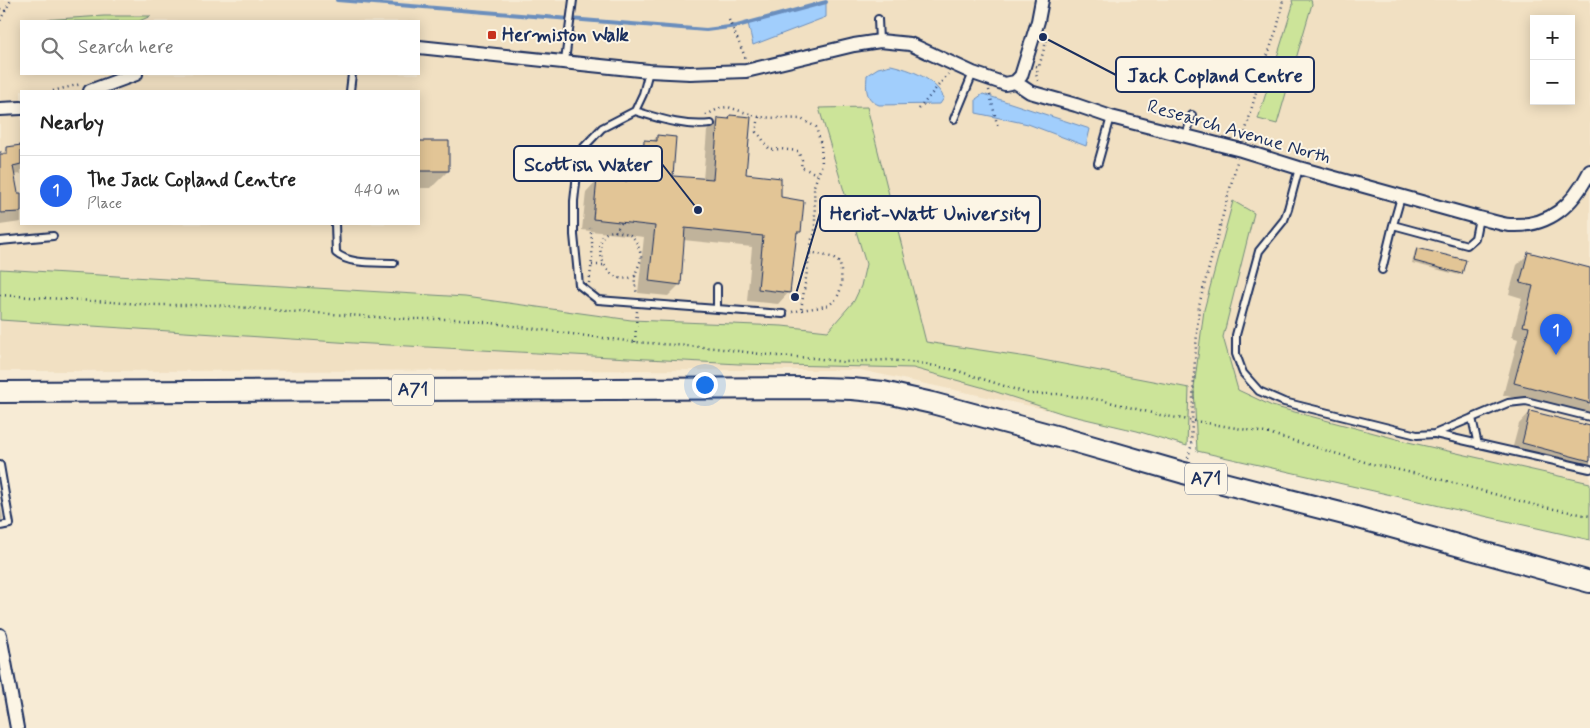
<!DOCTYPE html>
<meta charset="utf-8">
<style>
:root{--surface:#fff;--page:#f6f6f6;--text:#222;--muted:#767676;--line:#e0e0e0;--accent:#2563eb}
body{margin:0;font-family:Mynerve,sans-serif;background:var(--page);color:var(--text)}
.controls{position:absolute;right:15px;top:15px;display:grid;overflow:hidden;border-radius:0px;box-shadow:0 2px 12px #0003}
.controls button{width:45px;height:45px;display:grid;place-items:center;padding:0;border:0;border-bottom:1px solid var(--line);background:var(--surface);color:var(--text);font:25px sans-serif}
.you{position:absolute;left:704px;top:384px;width:18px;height:18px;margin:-12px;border:4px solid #fff;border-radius:50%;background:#1a73e8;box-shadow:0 0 0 8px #1a73e833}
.badge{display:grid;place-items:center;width:32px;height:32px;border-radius:50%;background:var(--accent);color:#fff;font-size:16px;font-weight:700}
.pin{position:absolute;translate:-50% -41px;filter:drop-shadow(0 1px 2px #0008)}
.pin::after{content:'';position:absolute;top:26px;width:18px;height:15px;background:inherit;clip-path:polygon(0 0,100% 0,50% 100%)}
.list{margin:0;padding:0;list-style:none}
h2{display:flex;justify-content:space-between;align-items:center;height:65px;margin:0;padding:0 20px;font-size:21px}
h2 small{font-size:16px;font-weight:400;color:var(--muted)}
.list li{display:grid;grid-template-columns:32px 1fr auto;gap:15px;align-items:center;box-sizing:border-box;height:70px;padding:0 20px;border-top:1px solid var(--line)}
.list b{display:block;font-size:19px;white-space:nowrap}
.list p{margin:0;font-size:16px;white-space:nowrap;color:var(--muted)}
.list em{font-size:16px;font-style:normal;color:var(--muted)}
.icon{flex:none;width:28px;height:28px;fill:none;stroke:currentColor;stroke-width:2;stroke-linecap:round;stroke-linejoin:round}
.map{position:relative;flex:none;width:1590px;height:728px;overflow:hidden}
.search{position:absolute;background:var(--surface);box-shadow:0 2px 12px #0003;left:20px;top:20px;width:400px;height:55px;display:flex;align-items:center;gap:12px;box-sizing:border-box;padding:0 18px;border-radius:0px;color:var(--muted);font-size:19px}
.panel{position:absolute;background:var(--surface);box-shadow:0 2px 12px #0003;left:20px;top:90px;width:400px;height:135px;border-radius:0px}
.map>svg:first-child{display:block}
.built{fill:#f1e0c2;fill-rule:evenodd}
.green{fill:#cce499;stroke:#748a7c}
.water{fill:#a1cefc;stroke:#6b8ebd}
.shadow{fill:#0003}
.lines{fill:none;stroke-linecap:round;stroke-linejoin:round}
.stream{stroke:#6b8ebd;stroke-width:4}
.building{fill:#e2c596;stroke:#1b2f5e}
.service-casing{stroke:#1b2f5e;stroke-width:10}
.minor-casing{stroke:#1b2f5e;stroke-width:16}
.primary-casing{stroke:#1b2f5e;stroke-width:24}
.path{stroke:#1b2f5e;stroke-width:2.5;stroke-dasharray:1 4;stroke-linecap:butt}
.service{stroke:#fcf5e5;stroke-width:6}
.minor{stroke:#fcf5e5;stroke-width:12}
.primary{stroke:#fcf5e5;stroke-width:20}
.poi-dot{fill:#c8321e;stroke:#fcf5e5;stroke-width:2}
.labels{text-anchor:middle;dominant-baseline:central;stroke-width:4;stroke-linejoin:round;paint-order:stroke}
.shield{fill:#fcf5e5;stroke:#5e6a86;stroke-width:1}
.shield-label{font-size:18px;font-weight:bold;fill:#1b2f5e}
.poi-label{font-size:19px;font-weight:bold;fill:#1b2f5e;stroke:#fcf5e5;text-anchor:start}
.street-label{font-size:19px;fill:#1b2f5e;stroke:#fcf5e5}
.leader{fill:none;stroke:#1b2f5e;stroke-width:2}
.callout-dot{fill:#1b2f5e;stroke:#fcf5e5;stroke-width:2}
.callout{fill:#fcf5e5;stroke:#1b2f5e;stroke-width:2}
.callout-label{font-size:20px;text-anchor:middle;font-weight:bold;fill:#1b2f5e}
</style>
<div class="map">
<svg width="1590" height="728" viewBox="0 0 1590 728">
<rect width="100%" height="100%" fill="#f7ebd5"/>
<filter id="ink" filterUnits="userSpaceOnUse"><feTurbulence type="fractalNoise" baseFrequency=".02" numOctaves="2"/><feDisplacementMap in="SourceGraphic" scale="10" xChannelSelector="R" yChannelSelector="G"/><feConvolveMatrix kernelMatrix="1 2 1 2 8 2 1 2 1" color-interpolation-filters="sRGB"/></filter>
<g filter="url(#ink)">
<!-- built -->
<path class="built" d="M0,0H1590V525L860,370L0,371ZM1534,19H1571V101H1534ZM21,21H419V74H21ZM21,91H419V224H21Z"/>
<!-- green -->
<path class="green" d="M1292,0H1311L1312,4L1277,124L1258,119L1293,5Z
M104,16H151L139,21H25Z
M867,107L926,342L1027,357L1189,388L1187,446L1137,431L1064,414L981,387L913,368L739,364L353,343L0,320V269L465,297L631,320L782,326L828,331L854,301L861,286L866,264L819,108Z
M1233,201L1254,213L1223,337L1238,390L1272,406L1408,442L1590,483V540L1197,451L1194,388L1204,310Z"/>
<!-- water -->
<path class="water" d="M826,2V17L753,45L748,23Z
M891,65C912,70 934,78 944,98L940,104L879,105C865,99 866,89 867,75L878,68Z
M983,94L1090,129L1086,146L1028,124L976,113V99Z"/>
<!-- shadow -->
<path class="shadow" d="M731,116L745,175L780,199L800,231L795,236L789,292L778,304L747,301L752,247L683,240L680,284L668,296L638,293L644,237L582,230L586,192L597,180L622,182L632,171L633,153L645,141L652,142L657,136L672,177L703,180L707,131L719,120H727Z
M448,142V171L431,188H419V143Z
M21,146V174L13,175L18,195L21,194V222L0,225V156L7,149Z
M1417,249L1461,273L1459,275L1412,263L1415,251Z
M1528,254L1590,270V417L1503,395L1518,339L1512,337L1522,298L1509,294L1517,265Z
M1530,412L1590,428V472L1588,474L1511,454L1519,424Z
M0,502L3,519L0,521Z"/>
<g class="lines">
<!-- stream -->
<path class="stream" d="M337,0L706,30L737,26L826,2"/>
</g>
<!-- building -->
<path class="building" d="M730,115L751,117L746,174L781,178V197L804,201L801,232H797L790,293L758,289L763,236L685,228L681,285L649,281L655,226L593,219L597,179L627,181L633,168L643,163L644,140L657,141V135L676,137L673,176L713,179L718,118L729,119Z
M419,141H449V171H419Z
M21,145V164L13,166L18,193H21V212L0,213V154H7V147Z
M1417,248L1466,260L1462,274L1414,261Z
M1528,252L1590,268V403L1514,383L1529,327L1523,326L1533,286L1520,283Z
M1530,411L1590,426V461L1522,443Z"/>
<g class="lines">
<defs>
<path id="service" d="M878,19L879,41
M565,61L573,0
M649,71L643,94L635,111L602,128L584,147L577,174L574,201V235L579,285L598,300L783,314
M350,91L352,74
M635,111C661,119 684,127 711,124
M954,119L973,73
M1186,136L1192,115
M1098,163L1111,117
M1299,168L1288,209L1284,220L1259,251L1236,335V354L1243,373L1259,391L1284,402L1417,435L1434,434L1508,403L1526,401L1590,417
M1401,197L1393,225L1467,245L1475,238L1479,218
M335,224L336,253C350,265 376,262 394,263
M0,241L53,236
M1382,270L1393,225
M717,308V287
M1472,418L1478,445
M1435,434L1590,469
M0,465L10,524L0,526"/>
<path id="minor" d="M419,47L649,71L690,73L746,71L854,45L880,41L910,44L973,73L1005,84L1015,82L1021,76L1038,21L1042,0
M1015,82L1030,92L1076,105L1111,117L1241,150L1299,168L1479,218C1489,220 1500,224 1510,225C1550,227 1573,205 1590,171
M90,91L136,74
M0,109L21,108
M0,635L17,728"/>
<path id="primary" d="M0,392L819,388L852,389L883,392L932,403L1059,437L1184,473L1352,516L1590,582"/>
</defs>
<!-- service casing -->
<use href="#service" class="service-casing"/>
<!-- minor casing -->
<use href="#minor" class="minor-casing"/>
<!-- primary casing -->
<use href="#primary" class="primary-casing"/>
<!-- path -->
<path class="path" d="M0,9L5,11L0,21
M5,11L11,0
M729,20L746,59
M1036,66L1039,67L1047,38
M1038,81L1036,74L1039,67
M989,90L998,128
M53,91L81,84
M919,109L948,74
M706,115L720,108L728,107L759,117L801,119L816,127L821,145L822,164L814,186L815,220V233L812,239L801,310L792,312
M759,117L756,132C763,137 764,145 771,150L780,149L798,151L802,160L801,167L817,174
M1244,137L1259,81L1278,25L1283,0
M0,152L2,154
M615,232L622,222
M592,265H604
M635,276C604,290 593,243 605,234C611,229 622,232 628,234C636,237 640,249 641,257C641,263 636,270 635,276C634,282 636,289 637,295
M589,283C592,264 594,246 590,228
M0,295L157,305H215L284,311L408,319H463L579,335L635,342L715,348L776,356L814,358L844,362L888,360L920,363L955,370L1029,394H1057L1101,400L1160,415L1271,434L1368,463L1439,479L1534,505L1590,516
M802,310C810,308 823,308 830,304C844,295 842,278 840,263L831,257L810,252
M635,342L637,311
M1188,458L1191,447L1194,374L1199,305L1237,162"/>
<!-- service -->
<use href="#service" class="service"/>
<!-- minor -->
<use href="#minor" class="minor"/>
<!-- primary -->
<use href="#primary" class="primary"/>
</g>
</g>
<!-- markers -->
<rect class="poi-dot" x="487" y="30" width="10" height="10" rx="2.5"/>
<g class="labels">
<!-- shield labels -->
<g class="shield">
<rect x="392" y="374.5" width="42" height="31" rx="4"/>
<rect x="1185" y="463.5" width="42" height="31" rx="4"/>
</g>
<g class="shield-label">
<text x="413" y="390">A71</text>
<text x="1206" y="479">A71</text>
</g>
<!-- poi labels -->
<g class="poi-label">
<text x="502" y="35">Hermiston Walk</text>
</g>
<!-- street labels -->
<g class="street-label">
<text transform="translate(1239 132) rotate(16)">Research Avenue North</text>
</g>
</g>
<!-- callouts -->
<path class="leader" d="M1043 37L1116 75M698 210L662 164M795 297L820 213"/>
<g class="callout-dot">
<circle cx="1043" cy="37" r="5"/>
<circle cx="698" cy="210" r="5"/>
<circle cx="795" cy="297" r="5"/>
</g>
<g class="callout">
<rect x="1116" y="57" width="198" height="35" rx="5"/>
<rect x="514" y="146" width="148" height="35" rx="5"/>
<rect x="820" y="196" width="220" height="35" rx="5"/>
</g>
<g class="callout-label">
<text x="1215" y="82">Jack Copland Centre</text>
<text x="588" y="171">Scottish Water</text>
<text x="930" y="220">Heriot-Watt University</text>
</g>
</svg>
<div class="controls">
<button>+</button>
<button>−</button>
</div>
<div class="you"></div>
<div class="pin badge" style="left:1556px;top:355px">1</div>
<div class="search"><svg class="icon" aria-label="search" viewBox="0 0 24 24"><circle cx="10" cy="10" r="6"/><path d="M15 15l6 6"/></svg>Search here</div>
<section class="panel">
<h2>Nearby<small></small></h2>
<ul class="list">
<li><span class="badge">1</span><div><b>The Jack Copland Centre</b><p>Place</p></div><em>440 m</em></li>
</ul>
</section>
</div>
